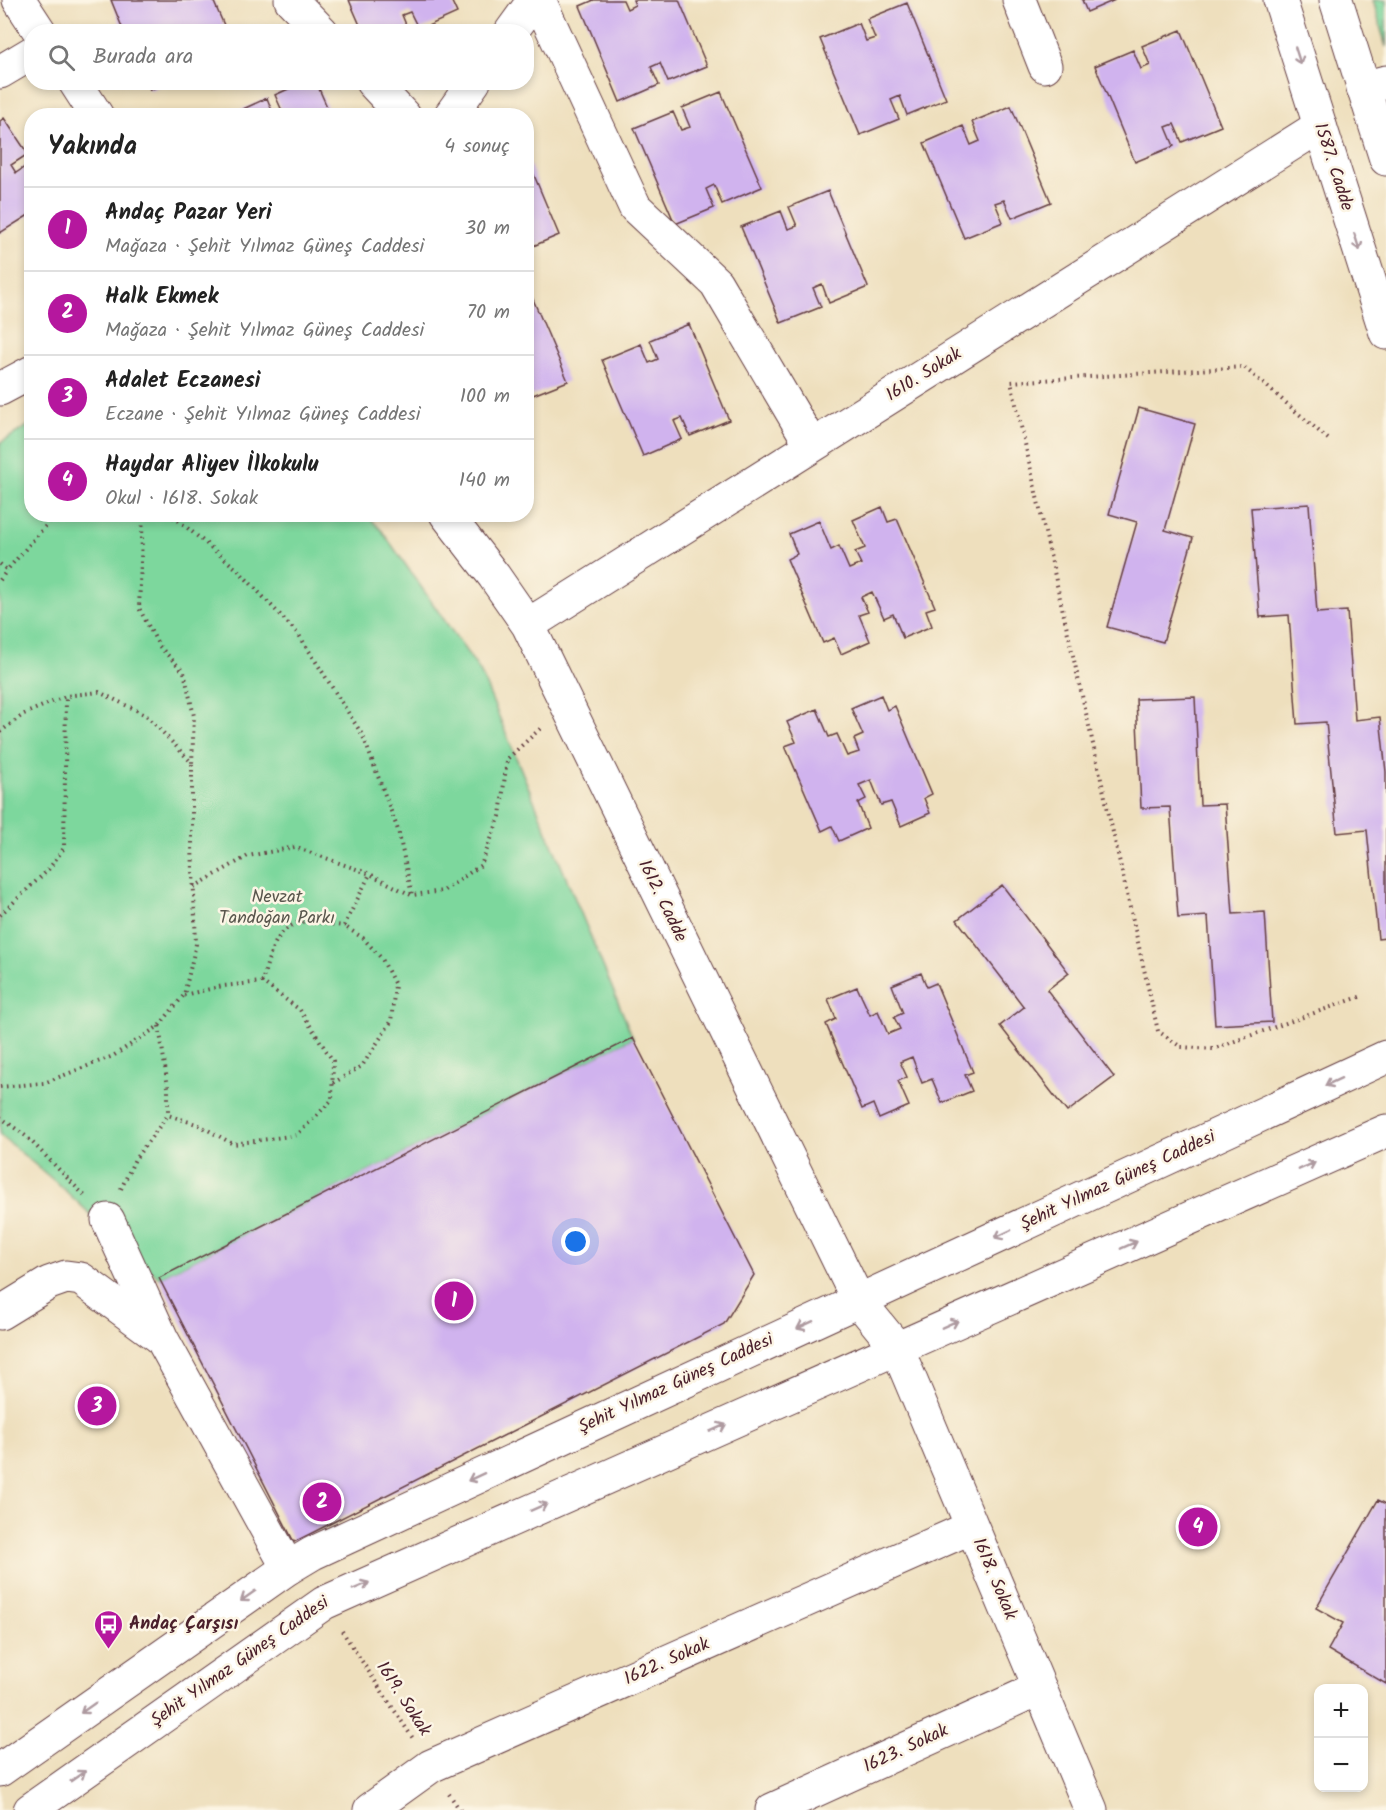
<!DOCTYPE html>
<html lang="tr">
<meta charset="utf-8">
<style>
:root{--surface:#fff;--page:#f2f2f2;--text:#222;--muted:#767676;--line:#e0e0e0;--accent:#b5179e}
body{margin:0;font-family:Kalam,sans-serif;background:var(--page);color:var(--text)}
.controls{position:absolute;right:18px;bottom:18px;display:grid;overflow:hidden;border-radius:12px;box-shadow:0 3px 9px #0003}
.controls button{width:54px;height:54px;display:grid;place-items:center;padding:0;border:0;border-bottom:2px solid var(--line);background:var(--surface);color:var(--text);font:30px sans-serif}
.you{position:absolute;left:576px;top:1242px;width:21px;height:21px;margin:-15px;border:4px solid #fff;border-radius:50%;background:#1a73e8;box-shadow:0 0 0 9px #1a73e833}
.badge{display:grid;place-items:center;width:39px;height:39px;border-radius:50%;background:var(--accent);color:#fff;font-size:20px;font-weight:700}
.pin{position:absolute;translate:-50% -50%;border:3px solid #fff;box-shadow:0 2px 6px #0006}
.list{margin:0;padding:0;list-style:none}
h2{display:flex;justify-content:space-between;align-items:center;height:78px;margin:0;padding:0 24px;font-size:26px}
h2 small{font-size:20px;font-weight:400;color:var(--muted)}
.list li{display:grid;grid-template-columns:39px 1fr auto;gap:18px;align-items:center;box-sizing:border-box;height:84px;padding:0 24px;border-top:2px solid var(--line)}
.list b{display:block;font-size:22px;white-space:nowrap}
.list p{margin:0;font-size:20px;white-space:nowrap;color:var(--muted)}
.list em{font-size:20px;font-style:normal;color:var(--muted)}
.icon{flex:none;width:33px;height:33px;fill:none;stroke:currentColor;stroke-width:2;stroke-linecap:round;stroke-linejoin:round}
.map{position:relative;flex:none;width:1386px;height:1810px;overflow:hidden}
.search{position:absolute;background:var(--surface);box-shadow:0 3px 9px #0003;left:24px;top:24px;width:510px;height:66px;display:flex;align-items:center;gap:15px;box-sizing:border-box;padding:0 21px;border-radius:24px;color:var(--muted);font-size:22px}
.panel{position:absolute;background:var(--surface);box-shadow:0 3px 9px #0003;left:24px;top:108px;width:510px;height:414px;border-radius:24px}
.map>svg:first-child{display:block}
.green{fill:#7dd79d;stroke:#647b64;stroke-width:1.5}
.building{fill:#d0b3ee}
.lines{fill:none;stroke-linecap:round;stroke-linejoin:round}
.minor-casing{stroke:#633c41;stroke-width:35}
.major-casing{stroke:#633c41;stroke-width:35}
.path{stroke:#633c41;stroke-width:4;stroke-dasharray:1.5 4.5;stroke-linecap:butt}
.minor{stroke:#fff;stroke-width:33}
.major{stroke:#fff;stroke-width:33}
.oneway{stroke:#ae9aa0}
.labels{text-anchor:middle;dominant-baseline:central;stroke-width:5;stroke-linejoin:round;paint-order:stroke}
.street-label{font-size:18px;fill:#4a1f2b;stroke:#fcf5e5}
.park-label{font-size:18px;fill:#59564d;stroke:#fcf5e5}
.poi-label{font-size:18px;font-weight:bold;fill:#4a1f2b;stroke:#fcf5e5;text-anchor:start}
</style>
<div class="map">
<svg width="1386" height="1810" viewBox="0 0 1386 1810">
<rect width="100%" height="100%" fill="#fcf5e5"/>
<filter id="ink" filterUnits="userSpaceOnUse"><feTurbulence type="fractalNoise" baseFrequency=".0167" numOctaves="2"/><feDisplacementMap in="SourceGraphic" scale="12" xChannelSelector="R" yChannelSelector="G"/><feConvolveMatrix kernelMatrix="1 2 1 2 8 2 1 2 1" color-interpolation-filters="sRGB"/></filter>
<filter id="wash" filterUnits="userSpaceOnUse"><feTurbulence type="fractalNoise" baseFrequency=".008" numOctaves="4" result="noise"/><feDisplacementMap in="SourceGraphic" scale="24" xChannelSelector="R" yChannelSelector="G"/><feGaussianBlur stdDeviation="1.35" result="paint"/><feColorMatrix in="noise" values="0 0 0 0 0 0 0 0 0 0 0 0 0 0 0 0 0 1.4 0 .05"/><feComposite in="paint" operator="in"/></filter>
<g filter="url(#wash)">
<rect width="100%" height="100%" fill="#eedfbd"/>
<!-- green -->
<path class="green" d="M1373,0H1386V47Z
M31,424L32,514L367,515L382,531L480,671L633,1038L159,1278L58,1184L0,1135V443Z"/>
<g id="blocks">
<!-- building -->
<path class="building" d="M111,0H213L227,32H124Z
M349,0H451L457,13L419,30L410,12L402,15L409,32H363Z
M594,0H623L627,9L635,5L633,0H679L707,66L668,82L660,63L651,67L659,85L620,102L580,6Z
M1082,0H1115L1087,12Z
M907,3L946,99L907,115L900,96L891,100L899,119L860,135L820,39L859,23L866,41L875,38L867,19Z
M1181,30L1221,126L1182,142L1174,124L1166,127L1174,146L1135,162L1095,66L1133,50L1141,69L1150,65L1142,46Z
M146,82H167L150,90Z
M304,82H316L331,116H278L283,113L275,95Z
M721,92L762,187L722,204L714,185L706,189L714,208L675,224L634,128L673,112L681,130L690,127L682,108Z
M267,98L274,116H228Z
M1011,106L1051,202L1012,218L1004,200L995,203L1003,222L964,238L924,143L963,126L971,145L980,141L972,122Z
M4,118L28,154L11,165L16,173L32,162V213L0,233V121Z
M526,156L559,235L526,249Z
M828,191L868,287L829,303L822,284L813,288L821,307L781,323L741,227L781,211L788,229L797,226L789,207Z
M526,283L568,381L528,397L526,393Z
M689,324L729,420L690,436L682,418L674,421L682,439L643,456L602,360L641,344L649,363L658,359L650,340Z
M1139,408L1195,424L1165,530L1193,538L1163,642L1107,627L1137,522L1109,514Z
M1309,504L1317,613L1347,611L1355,720L1380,717L1386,772V938L1378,939L1367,830L1337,833L1326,722L1297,724L1289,615L1260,617L1251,508Z
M882,507L888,522L897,519L935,607L926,610L932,626L903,638L893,614L884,618L872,592L861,597L868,612L859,615L870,641L841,654L834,638L823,643L787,559L797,554L789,534L819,521L831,550L839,546L849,569L861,564L855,552L865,548L853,520Z
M881,695L887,710L895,706L932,794L924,798L930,813L901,826L891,802L881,805L871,780L859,785L866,799L858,803L868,828L839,841L832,826L822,831L785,746L796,742L787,722L817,709L829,737L837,734L847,756L859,752L854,739L863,735L851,708Z
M1195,697L1200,805L1225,804L1233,914L1265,912L1272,1022L1215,1025L1208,916L1178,918L1170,807L1141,808L1136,699Z
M1002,885L1069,973L1047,990L1114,1077L1067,1112L1000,1026L1024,1007L957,920Z
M921,973L927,987L936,983L973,1072L965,1075L972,1091L942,1103L932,1079L922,1083L912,1057L900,1062L907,1077L898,1081L909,1106L879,1119L873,1104L862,1109L826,1024L836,1019L828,999L857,987L870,1015L878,1011L888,1034L900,1029L894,1017L903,1013L892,985Z
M633,1038L754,1275L724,1324L294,1542L159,1278Z
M1378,1500L1386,1504V1684L1328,1650L1343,1623L1316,1608Z"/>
</g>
</g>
<g filter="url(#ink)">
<use href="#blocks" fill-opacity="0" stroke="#633c41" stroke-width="1.5"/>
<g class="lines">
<defs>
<path id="minor" d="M19,0L40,32
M291,0L322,32
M539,0L635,207L716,283L812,446
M1019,0L1045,66
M511,32L534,0
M0,72L32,53
M75,82L97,116
M372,82L404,116
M1363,88L1386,82
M450,116L474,82
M0,389L32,372
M446,514L494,576L528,625L858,1300
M528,625L1320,126
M108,1220L162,1339L288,1568
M0,1313L49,1283L66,1277L81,1279L161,1338
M897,1348L1091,1810
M370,1810L431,1766L972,1527
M772,1810L1040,1688"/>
<path id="major" d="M1280,0L1386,333
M1336,0L1386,159
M858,1300L897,1348
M0,1770L288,1568L313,1553L1386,1057
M30,1810L324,1603L1386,1131"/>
</defs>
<!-- minor casing -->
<use href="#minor" class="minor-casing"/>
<!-- major casing -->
<use href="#major" class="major-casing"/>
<!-- path -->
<path class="path" d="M1328,439L1244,367L1011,382L1158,1031L1181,1047L1213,1049L1362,996
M168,514L179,521L238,570L299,635L363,736L398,830L412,895L443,891L481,865L500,816L507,759L542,727
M0,564L7,570L56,514
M0,580L7,570
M0,732L24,714L66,696L99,692L146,715L192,763L194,716L184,672L159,646L139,608L143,514
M194,887L248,856L295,847L370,874L411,895
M0,915L48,870L64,848L66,696
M184,995L223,986L262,982C269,959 273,929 301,922C311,920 333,925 344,926L370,874
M159,1026L168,1087V1115
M333,1083L362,1066L391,1022L395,985L382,959L363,938L344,926
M0,1087L44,1083L113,1056L159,1026L184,995L196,944L192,846V763
M0,1117L27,1137L85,1196
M121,1189L135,1159L168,1115L199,1125L233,1144L297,1135L332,1100L333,1061L300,1010L262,982
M342,1631L414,1740
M449,1794L460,1810"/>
<!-- minor -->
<use href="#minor" class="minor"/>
<!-- major -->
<use href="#major" class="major"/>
</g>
<!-- one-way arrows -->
<defs><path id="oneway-shaft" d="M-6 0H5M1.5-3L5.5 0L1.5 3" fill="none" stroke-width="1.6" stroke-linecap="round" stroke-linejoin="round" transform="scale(1.5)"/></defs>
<g class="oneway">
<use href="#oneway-shaft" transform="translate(1298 56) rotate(72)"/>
<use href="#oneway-shaft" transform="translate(1357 242) rotate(72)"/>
<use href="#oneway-shaft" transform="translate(1333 1082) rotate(155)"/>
<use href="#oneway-shaft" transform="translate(1307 1166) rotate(-24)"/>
<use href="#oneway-shaft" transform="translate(1003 1234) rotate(155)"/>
<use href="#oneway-shaft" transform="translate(1129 1245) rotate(-24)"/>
<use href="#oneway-shaft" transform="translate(950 1324) rotate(-24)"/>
<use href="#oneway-shaft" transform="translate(805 1325) rotate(155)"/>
<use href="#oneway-shaft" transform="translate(718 1428) rotate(-24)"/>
<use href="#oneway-shaft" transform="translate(476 1477) rotate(155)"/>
<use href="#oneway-shaft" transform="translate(539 1507) rotate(-24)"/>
<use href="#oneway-shaft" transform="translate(361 1586) rotate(-23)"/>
<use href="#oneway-shaft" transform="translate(248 1596) rotate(145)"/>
<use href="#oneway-shaft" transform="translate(88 1708) rotate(145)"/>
<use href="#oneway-shaft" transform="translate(78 1776) rotate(-35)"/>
</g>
</g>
<!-- icons -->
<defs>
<symbol id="bus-pin" viewBox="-11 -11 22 30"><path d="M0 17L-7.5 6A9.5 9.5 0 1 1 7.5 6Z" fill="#b5179e" stroke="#fcf5e5"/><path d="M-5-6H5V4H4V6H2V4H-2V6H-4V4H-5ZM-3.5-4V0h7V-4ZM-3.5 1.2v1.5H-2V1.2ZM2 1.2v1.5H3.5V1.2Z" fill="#fff"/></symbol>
</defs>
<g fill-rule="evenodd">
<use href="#bus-pin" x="92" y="1608" width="33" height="45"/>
</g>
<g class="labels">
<!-- street labels -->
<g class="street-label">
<text transform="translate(1333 167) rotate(72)">1587. Cadde</text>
<text transform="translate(924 375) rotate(-32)">1610. Sokak</text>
<text transform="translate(662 901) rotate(64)">1612. Cadde</text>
<text transform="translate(1118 1181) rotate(-25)">Şehit Yılmaz Güneş Caddesi</text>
<text transform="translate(676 1384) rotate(-25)">Şehit Yılmaz Güneş Caddesi</text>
<text transform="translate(994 1579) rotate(67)">1618. Sokak</text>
<text transform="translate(240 1662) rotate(-35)">Şehit Yılmaz Güneş Caddesi</text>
<text transform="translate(667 1662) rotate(-24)">1622. Sokak</text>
<text transform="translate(403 1699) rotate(57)">1619. Sokak</text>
<text transform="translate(906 1749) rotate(-25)">1623. Sokak</text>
</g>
<!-- park labels -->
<g class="park-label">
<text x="277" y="897">Nevzat<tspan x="277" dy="21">Tandoğan Parkı</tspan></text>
</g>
<!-- poi labels -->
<g class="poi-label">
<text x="129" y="1624">Andaç Çarşısı</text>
</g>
</g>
</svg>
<div class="controls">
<button>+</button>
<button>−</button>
</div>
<div class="you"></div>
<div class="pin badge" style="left:454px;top:1301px">1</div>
<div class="pin badge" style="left:322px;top:1502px">2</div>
<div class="pin badge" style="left:97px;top:1406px">3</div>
<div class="pin badge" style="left:1198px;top:1527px">4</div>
<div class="search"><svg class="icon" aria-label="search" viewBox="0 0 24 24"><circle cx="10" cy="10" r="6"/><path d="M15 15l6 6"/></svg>Burada ara</div>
<section class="panel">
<h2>Yakında<small>4 sonuç</small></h2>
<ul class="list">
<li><span class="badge">1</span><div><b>Andaç Pazar Yeri</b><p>Mağaza · Şehit Yılmaz Güneş Caddesi</p></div><em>30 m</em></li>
<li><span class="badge">2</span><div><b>Halk Ekmek</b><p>Mağaza · Şehit Yılmaz Güneş Caddesi</p></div><em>70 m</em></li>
<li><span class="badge">3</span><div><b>Adalet Eczanesi</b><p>Eczane · Şehit Yılmaz Güneş Caddesi</p></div><em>100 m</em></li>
<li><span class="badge">4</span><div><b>Haydar Aliyev İlkokulu</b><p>Okul · 1618. Sokak</p></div><em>140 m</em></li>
</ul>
</section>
</div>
